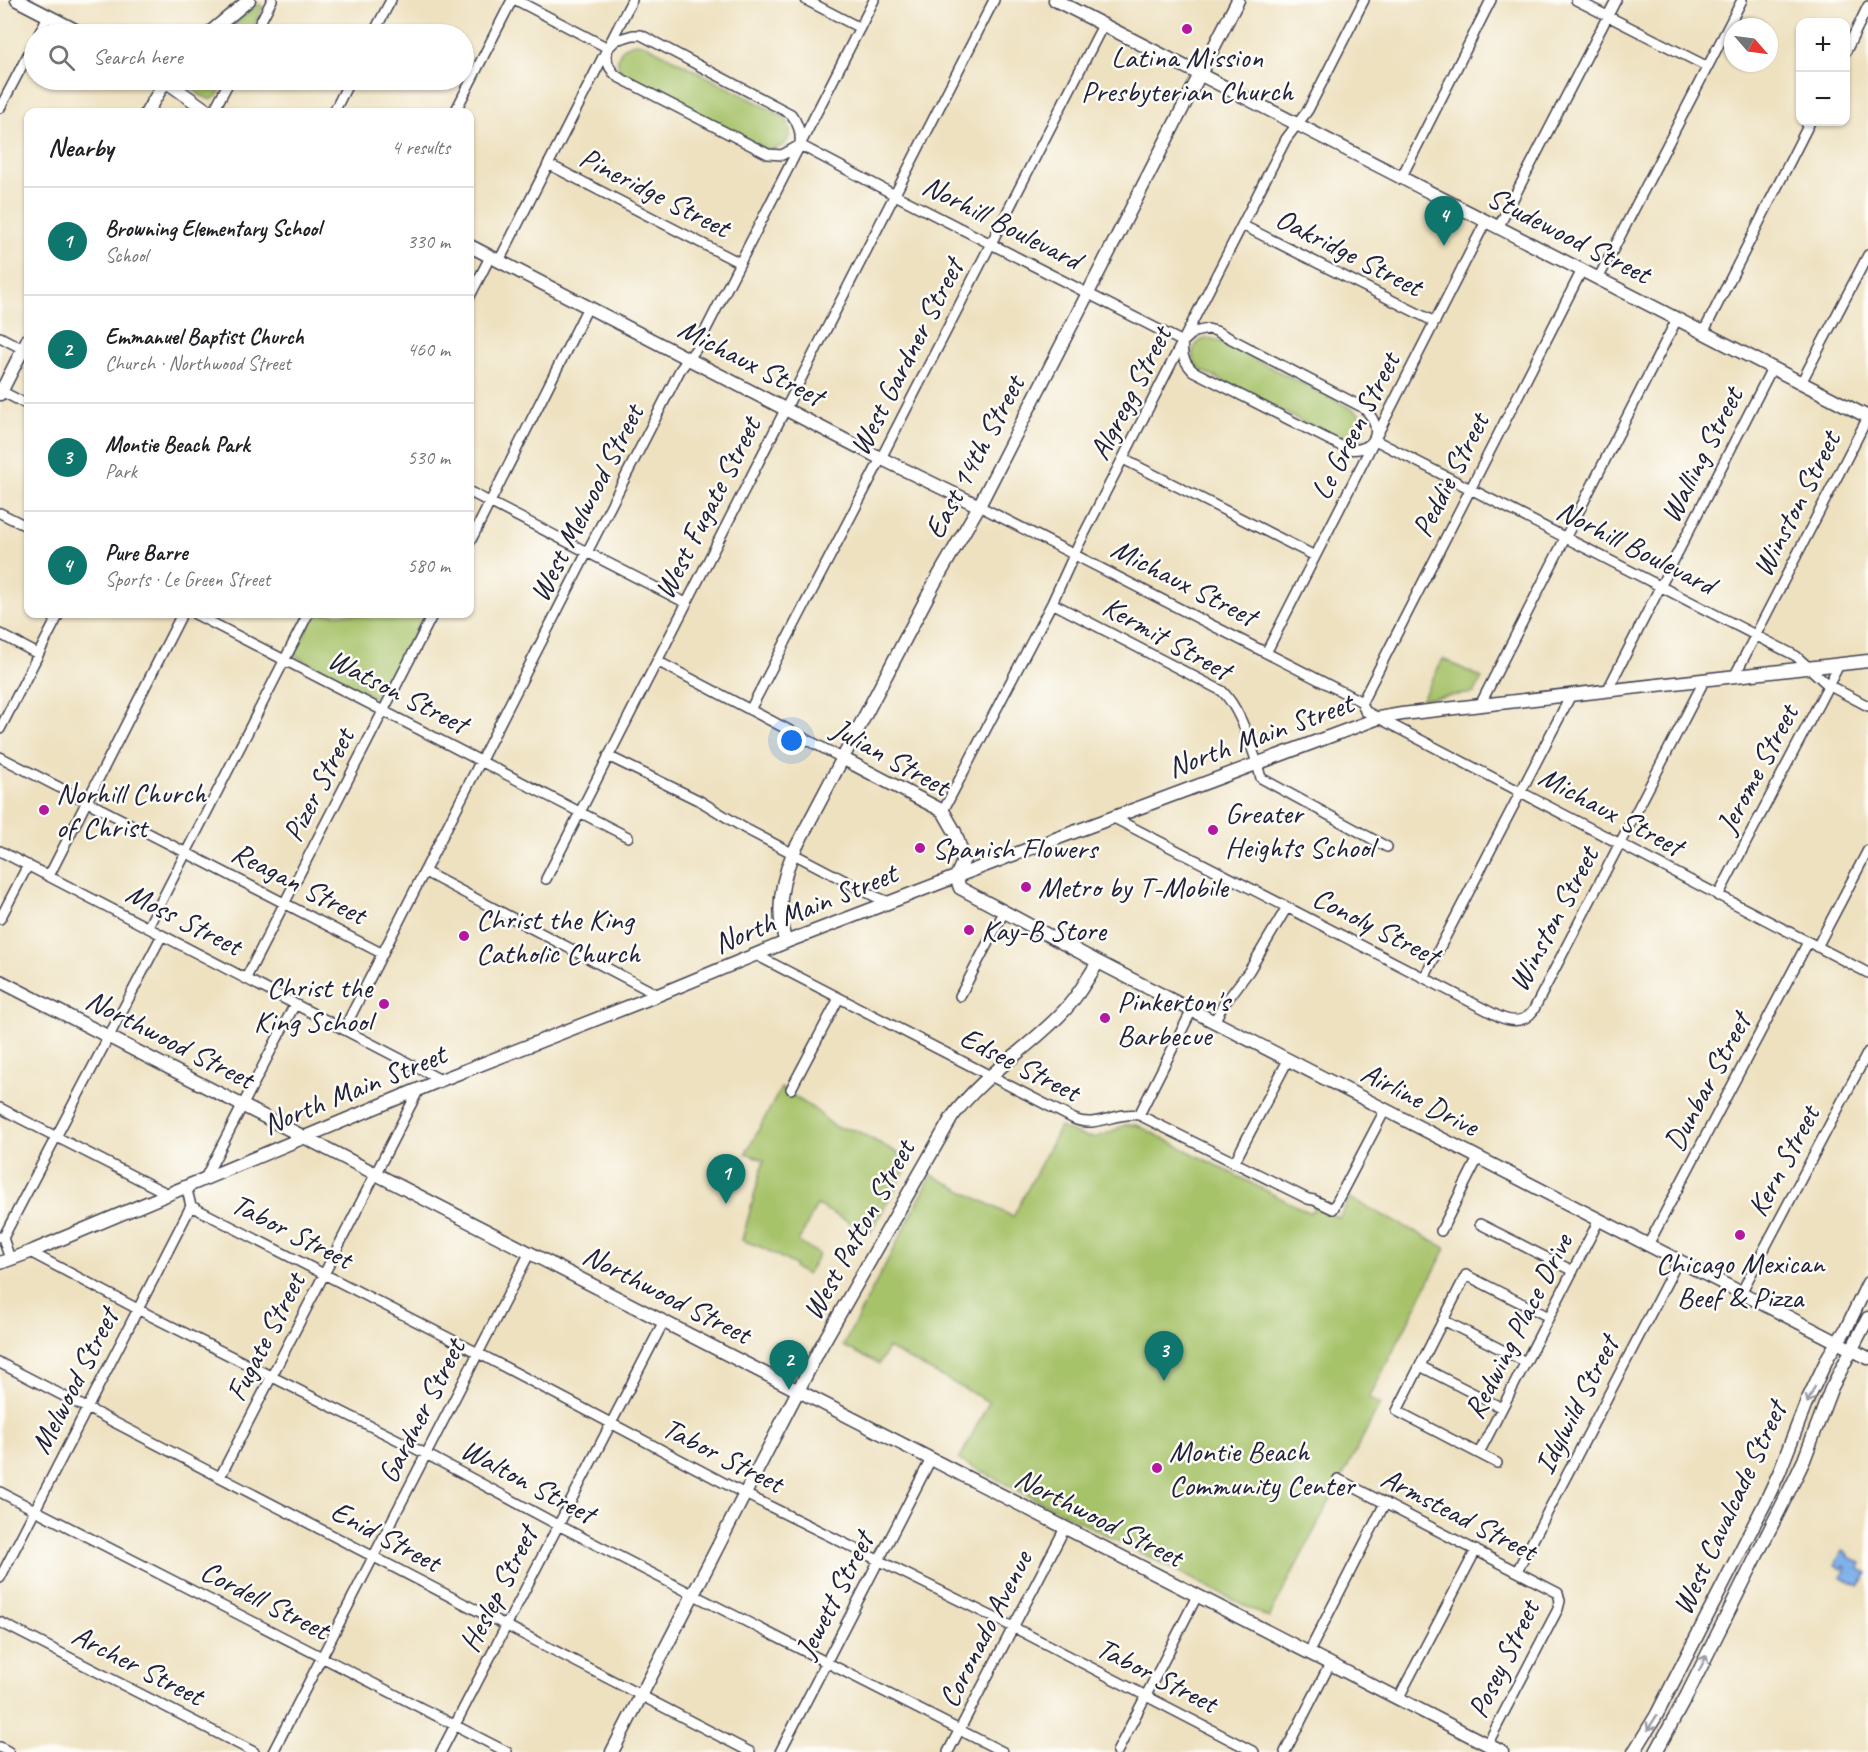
<!DOCTYPE html>
<meta charset="utf-8">
<style>
:root{--surface:#fff;--page:#f2f2f2;--text:#202124;--muted:#757577;--line:#e0e0e0;--accent:#0f766e}
body{margin:0;font-family:Caveat,sans-serif;background:var(--page);color:var(--text)}
.controls{position:absolute;right:18px;top:18px;display:grid;overflow:hidden;border-radius:12px;box-shadow:0 2px 4px #0004}
.controls button{width:54px;height:54px;display:grid;place-items:center;padding:0;border:0;border-bottom:2px solid var(--line);background:var(--surface);color:var(--text);font:30px sans-serif}
.compass{position:absolute;left:1724px;top:18px;width:54px;height:54px;border-radius:50%;background:var(--surface);box-shadow:0 2px 4px #0004;rotate:118deg}
.you{position:absolute;left:792px;top:741px;width:21px;height:21px;margin:-15px;border:4px solid #fff;border-radius:50%;background:#1a73e8;box-shadow:0 0 0 9px #1a73e833}
.badge{display:grid;place-items:center;width:39px;height:39px;border-radius:50%;background:var(--accent);color:#fff;font-size:20px;font-weight:700}
.pin{position:absolute;translate:-50% -50px;filter:drop-shadow(0 2px 3px #0008)}
.pin::after{content:'';position:absolute;top:32px;width:21px;height:18px;background:inherit;clip-path:polygon(0 0,100% 0,50% 100%)}
.list{margin:0;padding:0;list-style:none}
h2{display:flex;justify-content:space-between;align-items:center;height:78px;margin:0;padding:0 24px;font-size:26px}
h2 small{font-size:20px;font-weight:400;color:var(--muted)}
.list li{display:grid;grid-template-columns:39px 1fr auto;gap:18px;align-items:center;box-sizing:border-box;height:108px;padding:0 24px;border-top:2px solid var(--line)}
.list b{display:block;font-size:22px;white-space:nowrap}
.list p{margin:0;font-size:20px;white-space:nowrap;color:var(--muted)}
.list em{font-size:20px;font-style:normal;color:var(--muted)}
.icon{flex:none;width:33px;height:33px;fill:none;stroke:currentColor;stroke-width:2;stroke-linecap:round;stroke-linejoin:round}
.map{position:relative;flex:none;width:1868px;height:1752px;overflow:hidden}
.search{position:absolute;background:var(--surface);box-shadow:0 2px 4px #0004;left:24px;top:24px;width:450px;height:66px;display:flex;align-items:center;gap:15px;box-sizing:border-box;padding:0 21px;border-radius:33px;color:var(--muted);font-size:22px}
.panel{position:absolute;background:var(--surface);box-shadow:0 2px 4px #0004;left:24px;top:108px;width:450px;height:510px;border-radius:12px}
.map>svg:first-child{display:block}
.green{fill:#a7c36a;stroke:#647252;stroke-width:1.5}
.water{fill:#7fb1eb;stroke:#506a93;stroke-width:1.5}
.lines{fill:none;stroke-linecap:round;stroke-linejoin:round}
.street-casing{stroke:#413f4f;stroke-width:12}
.secondary-casing{stroke:#413f4f;stroke-width:15}
.street{stroke:#fff;stroke-width:9}
.secondary{stroke:#fff;stroke-width:12}
.oneway{stroke:#9c9ca7}
.poi-dot{fill:#b5179e;stroke:#fdfcf7;stroke-width:2}
.labels{text-anchor:middle;dominant-baseline:central;stroke-width:5;stroke-linejoin:round;paint-order:stroke}
.poi-label{font-size:30px;fill:#22223b;stroke:#fdfcf7;text-anchor:start}
.street-label{font-size:30px;fill:#22223b;stroke:#fdfcf7}
</style>
<div class="map">
<svg width="1868" height="1752" viewBox="0 0 1868 1752">
<rect width="100%" height="100%" fill="#fdfcf7"/>
<filter id="ink" filterUnits="userSpaceOnUse"><feTurbulence type="fractalNoise" baseFrequency=".0167" numOctaves="2"/><feDisplacementMap in="SourceGraphic" scale="12" xChannelSelector="R" yChannelSelector="G"/><feConvolveMatrix kernelMatrix="1 2 1 2 8 2 1 2 1" color-interpolation-filters="sRGB"/></filter>
<filter id="wash" filterUnits="userSpaceOnUse"><feTurbulence type="fractalNoise" baseFrequency=".008" numOctaves="4" result="noise"/><feDisplacementMap in="SourceGraphic" scale="24" xChannelSelector="R" yChannelSelector="G"/><feGaussianBlur stdDeviation="1.35" result="paint"/><feColorMatrix in="noise" values="0 0 0 0 0 0 0 0 0 0 0 0 0 0 0 0 0 1.4 0 .05"/><feComposite in="paint" operator="in"/></filter>
<g filter="url(#wash)">
<rect width="100%" height="100%" fill="#eee1c0"/>
<!-- green -->
<path class="green" d="M259,4L263,7L249,34H222Z
M635,43L644,44L783,116C798,132 787,151 766,149L622,75C613,61 619,46 635,43Z
M184,80H226L217,96L211,100L200,95Z
M1207,338L1217,340L1356,411C1374,425 1361,449 1340,441L1201,370C1188,359 1191,343 1207,338Z
M315,614H424L380,700L294,655Z
M1443,659L1482,678L1474,693L1422,699Z
M781,1088L814,1109L835,1127L855,1130L911,1160L870,1233L817,1205L798,1242L819,1254L807,1275L794,1268L795,1265L763,1248L742,1240L764,1160L746,1153Z
M1125,1125H1137L1310,1213L1315,1206L1339,1218L1350,1198L1446,1248L1369,1398L1380,1404L1269,1618L959,1460L989,1402L888,1348L879,1364L843,1346L932,1175L1013,1217L1060,1127C1094,1141 1091,1141 1125,1125Z"/>
<!-- water -->
<path class="water" d="M1842,1551L1848,1554L1847,1556L1861,1563L1859,1569L1868,1573L1859,1586L1842,1577L1846,1567L1844,1566L1842,1569L1835,1565Z"/>
</g>
<g filter="url(#ink)">
<g class="lines">
<defs>
<path id="street" d="M516,0L608,48
M806,0L860,28
M1576,0L1706,66
M39,34L48,16
M254,34L272,0
M373,34L391,0
M633,35H641L791,114C799,124 801,133 800,145L782,155L768,154L618,77C608,69 605,60 608,48L616,40Z
M1846,51L1868,6
M0,108L34,43
M213,112L230,80
M334,112L350,80
M455,112L512,0
M800,145L895,195L1183,342
M548,164L740,263
M1401,178L1491,0
M1242,225L1435,322
M1498,228L1616,0
M499,261L632,0
M1598,279L1742,0
M470,296L490,257
M1208,329L1216,331L1362,407C1385,425 1378,453 1347,449L1193,371C1184,362 1181,354 1183,342L1194,332Z
M1703,333L1810,122
M0,337L23,349
M1801,383L1868,255
M1,391L28,405
M1375,440L1796,656L1828,685L1868,706
M1123,459L1315,556
M470,492L686,603
M979,506L1362,702L1365,711L1868,973
M0,513L28,527
M470,542L588,307
M1052,603L1222,691C1241,709 1254,752 1261,778L1387,847
M195,614L628,837
M0,634L38,654
M1266,653L1486,221
M657,661L842,758
M1734,677L1868,417
M1607,691L1772,368
M1362,702L1582,270
M1480,705L1677,319
M750,710L876,468L1103,25
M0,729L59,614
M608,756L700,801L744,828L874,896L889,902
M0,757L383,954
M943,811L1052,603L1079,544L1286,139L1308,110L1364,0
M1112,817L1500,1017C1512,1022 1524,1023 1533,1011L1704,681
M0,851L441,1080
M425,872L658,995
M49,876L182,614
M546,879L994,0
M1718,896L1839,665
M0,919L28,865
M148,927L308,614
M1817,947L1868,850
M756,955L1074,1119C1096,1129 1116,1111 1139,1115L1308,1199L1314,1200L1333,1209L1385,1110
M246,978L433,614
M1424,978L1571,695
M960,996L1004,912
M1214,1022L1222,1007L1249,971L1287,907
M344,1029L680,370L696,349L874,0
M791,1089L839,998
M0,1108L168,1194
M1139,1115L1192,1010
M1234,1163L1288,1060
M205,1178L295,1004
M186,1186L191,1206L478,1353L745,1494L1013,1627L1254,1752
M1480,1224L1573,1271
M1441,1231L1478,1158
M0,1237L3,1238L10,1259
M3,1238L162,935
M1648,1245L1808,942
M30,1252L149,1315L426,1454L558,1525L694,1595L1003,1752
M1741,1293L1868,1052
M1443,1320L1526,1362
M0,1363L750,1752
M1420,1366L1502,1408
M1479,1453L1599,1220
M1497,1463L1397,1411L1466,1275L1549,1317
M220,1477L418,1091
M1338,1479L1558,1593L1560,1601L1558,1609L1487,1745
M0,1492L507,1752
M1517,1571L1678,1261
M0,1578L191,1206
M0,1622L254,1752
M1309,1652L1385,1503
M1398,1699L1476,1550
M0,1747L9,1752
M273,1752L530,1252
M441,1752L664,1321
M780,1752L931,1459
M948,1752L1065,1528
M1117,1752L1197,1596
M1285,1752L1330,1664"/>
<path id="secondary" d="M17,0L83,34
M1055,0L1868,417
M208,34L249,0
M164,80L209,112
M147,112L166,80
M470,246L872,454L979,506
M0,394L28,339
M842,758L943,811L955,832L964,859L956,877
M956,877L960,888L1098,962L1868,1358
M786,942C775,912 781,882 793,853L934,584L979,506L1238,0
M0,981C502,1235 1001,1495 1502,1752
M0,1263L30,1252L441,1080L658,995L786,942L1010,856L1379,718L1402,714L1868,661
M612,1752L819,1350L952,1117C982,1076 1025,1051 1060,1015C1076,999 1087,980 1098,962
M1634,1752L1656,1716L1765,1503L1779,1473L1807,1401L1829,1355L1846,1329L1868,1283
M1656,1752L1687,1695L1793,1483L1804,1460L1831,1389L1868,1318"/>
</defs>
<!-- street casing -->
<use href="#street" class="street-casing"/>
<!-- secondary casing -->
<use href="#secondary" class="secondary-casing"/>
<!-- street -->
<use href="#street" class="street"/>
<!-- secondary -->
<use href="#secondary" class="secondary"/>
</g>
<!-- one-way arrows -->
<defs><path id="oneway-shaft" d="M-6 0H5M1.5-3L5.5 0L1.5 3" fill="none" stroke-width="1.6" stroke-linecap="round" stroke-linejoin="round" transform="scale(1.5)"/></defs>
<g class="oneway">
<use href="#oneway-shaft" transform="translate(1811 1395) rotate(115)"/>
<use href="#oneway-shaft" transform="translate(1703 1663) rotate(-63)"/>
<use href="#oneway-shaft" transform="translate(1652 1723) rotate(122)"/>
</g>
</g>
<!-- markers -->
<g class="poi-dot">
<circle cx="1187" cy="29" r="6"/>
<circle cx="44" cy="810" r="6"/>
<circle cx="1213" cy="830" r="6"/>
<circle cx="920" cy="848" r="6"/>
<circle cx="1026" cy="887" r="6"/>
<circle cx="969" cy="930" r="6"/>
<circle cx="464" cy="936" r="6"/>
<circle cx="384" cy="1004" r="6"/>
<circle cx="1105" cy="1018" r="6"/>
<circle cx="1740" cy="1235" r="6"/>
<circle cx="1157" cy="1468" r="6"/>
</g>
<g class="labels">
<!-- poi labels -->
<g class="poi-label">
<text x="1187" y="57" text-anchor="middle">Latina Mission<tspan x="1187" dy="34">Presbyterian Church</tspan></text>
<text x="56" y="793">Norhill Church<tspan x="56" dy="34">of Christ</tspan></text>
<text x="1225" y="813">Greater<tspan x="1225" dy="34">Heights School</tspan></text>
<text x="932" y="848">Spanish Flowers</text>
<text x="1038" y="887">Metro by T-Mobile</text>
<text x="476" y="919">Christ the King<tspan x="476" dy="34">Catholic Church</tspan></text>
<text x="981" y="930">Kay-B Store</text>
<text x="372" y="987" text-anchor="end">Christ the<tspan x="372" dy="34">King School</tspan></text>
<text x="1117" y="1001">Pinkerton's<tspan x="1117" dy="34">Barbecue</tspan></text>
<text x="1740" y="1263" text-anchor="middle">Chicago Mexican<tspan x="1740" dy="34">Beef &amp; Pizza</tspan></text>
<text x="1169" y="1451">Montie Beach<tspan x="1169" dy="34">Community Center</tspan></text>
</g>
<!-- street labels -->
<g class="street-label">
<text transform="translate(655 192) rotate(27)">Pineridge Street</text>
<text transform="translate(1002 222) rotate(27)">Norhill Boulevard</text>
<text transform="translate(1569 235) rotate(27)">Studewood Street</text>
<text transform="translate(1349 252) rotate(27)">Oakridge Street</text>
<text transform="translate(906 357) rotate(-63)">West Gardner Street</text>
<text transform="translate(751 362) rotate(27)">Michaux Street</text>
<text transform="translate(1130 393) rotate(-63)">Algregg Street</text>
<text transform="translate(1355 426) rotate(-63)">Le Green Street</text>
<text transform="translate(1701 455) rotate(-63)">Walling Street</text>
<text transform="translate(974 457) rotate(-62)">East 14th Street</text>
<text transform="translate(1450 475) rotate(-63)">Peddie Street</text>
<text transform="translate(586 503) rotate(-63)">West Melwood Street</text>
<text transform="translate(1796 504) rotate(-63)">Winston Street</text>
<text transform="translate(707 508) rotate(-63)">West Fugate Street</text>
<text transform="translate(1636 547) rotate(27)">Norhill Boulevard</text>
<text transform="translate(1184 582) rotate(27)">Michaux Street</text>
<text transform="translate(1167 638) rotate(29)">Kermit Street</text>
<text transform="translate(398 691) rotate(27)">Watson Street</text>
<text transform="translate(1260 735) rotate(-20)">North Main Street</text>
<text transform="translate(891 757) rotate(29)">Julian Street</text>
<text transform="translate(1757 769) rotate(-62)">Jerome Street</text>
<text transform="translate(318 785) rotate(-63)">Pizer Street</text>
<text transform="translate(1611 811) rotate(28)">Michaux Street</text>
<text transform="translate(299 883) rotate(27)">Reagan Street</text>
<text transform="translate(805 908) rotate(-22)">North Main Street</text>
<text transform="translate(184 919) rotate(27)">Moss Street</text>
<text transform="translate(1553 919) rotate(-62)">Winston Street</text>
<text transform="translate(1376 926) rotate(27)">Conoly Street</text>
<text transform="translate(170 1039) rotate(27)">Northwood Street</text>
<text transform="translate(1020 1064) rotate(27)">Edsee Street</text>
<text transform="translate(1707 1082) rotate(-62)">Dunbar Street</text>
<text transform="translate(354 1089) rotate(-22)">North Main Street</text>
<text transform="translate(1420 1099) rotate(27)">Airline Drive</text>
<text transform="translate(1783 1161) rotate(-62)">Kern Street</text>
<text transform="translate(858 1230) rotate(-61)">West Patton Street</text>
<text transform="translate(292 1231) rotate(27)">Tabor Street</text>
<text transform="translate(667 1294) rotate(27)">Northwood Street</text>
<text transform="translate(1518 1326) rotate(-63)">Redwing Place Drive</text>
<text transform="translate(265 1337) rotate(-63)">Fugate Street</text>
<text transform="translate(74 1381) rotate(-63)">Melwood Street</text>
<text transform="translate(1576 1405) rotate(-63)">Idylwild Street</text>
<text transform="translate(421 1411) rotate(-63)">Gardner Street</text>
<text transform="translate(723 1455) rotate(27)">Tabor Street</text>
<text transform="translate(528 1481) rotate(28)">Walton Street</text>
<text transform="translate(1729 1508) rotate(-65)">West Cavalcade Street</text>
<text transform="translate(1459 1514) rotate(27)">Armstead Street</text>
<text transform="translate(1099 1517) rotate(27)">Northwood Street</text>
<text transform="translate(386 1536) rotate(28)">Enid Street</text>
<text transform="translate(498 1589) rotate(-63)">Heslep Street</text>
<text transform="translate(834 1595) rotate(-63)">Jewett Street</text>
<text transform="translate(265 1600) rotate(27)">Cordell Street</text>
<text transform="translate(985 1629) rotate(-63)">Coronado Avenue</text>
<text transform="translate(1503 1659) rotate(-64)">Posey Street</text>
<text transform="translate(138 1665) rotate(27)">Archer Street</text>
<text transform="translate(1157 1675) rotate(27)">Tabor Street</text>
</g>
</g>
</svg>
<div class="controls">
<button>+</button>
<button>−</button>
</div>
<svg class="compass" viewBox="-18 -18 36 36"><path d="M0-13l5 13h-10z" fill="#e53935"/><path d="M0 13l5-13h-10z" fill="#757577"/></svg>
<div class="you"></div>
<div class="pin badge" style="left:726px;top:1204px">1</div>
<div class="pin badge" style="left:789px;top:1390px">2</div>
<div class="pin badge" style="left:1164px;top:1381px">3</div>
<div class="pin badge" style="left:1444px;top:246px">4</div>
<div class="search"><svg class="icon" aria-label="search" viewBox="0 0 24 24"><circle cx="10" cy="10" r="6"/><path d="M15 15l6 6"/></svg>Search here</div>
<section class="panel">
<h2>Nearby<small>4 results</small></h2>
<ul class="list">
<li><span class="badge">1</span><div><b>Browning Elementary School</b><p>School</p></div><em>330 m</em></li>
<li><span class="badge">2</span><div><b>Emmanuel Baptist Church</b><p>Church · Northwood Street</p></div><em>460 m</em></li>
<li><span class="badge">3</span><div><b>Montie Beach Park</b><p>Park</p></div><em>530 m</em></li>
<li><span class="badge">4</span><div><b>Pure Barre</b><p>Sports · Le Green Street</p></div><em>580 m</em></li>
</ul>
</section>
</div>
